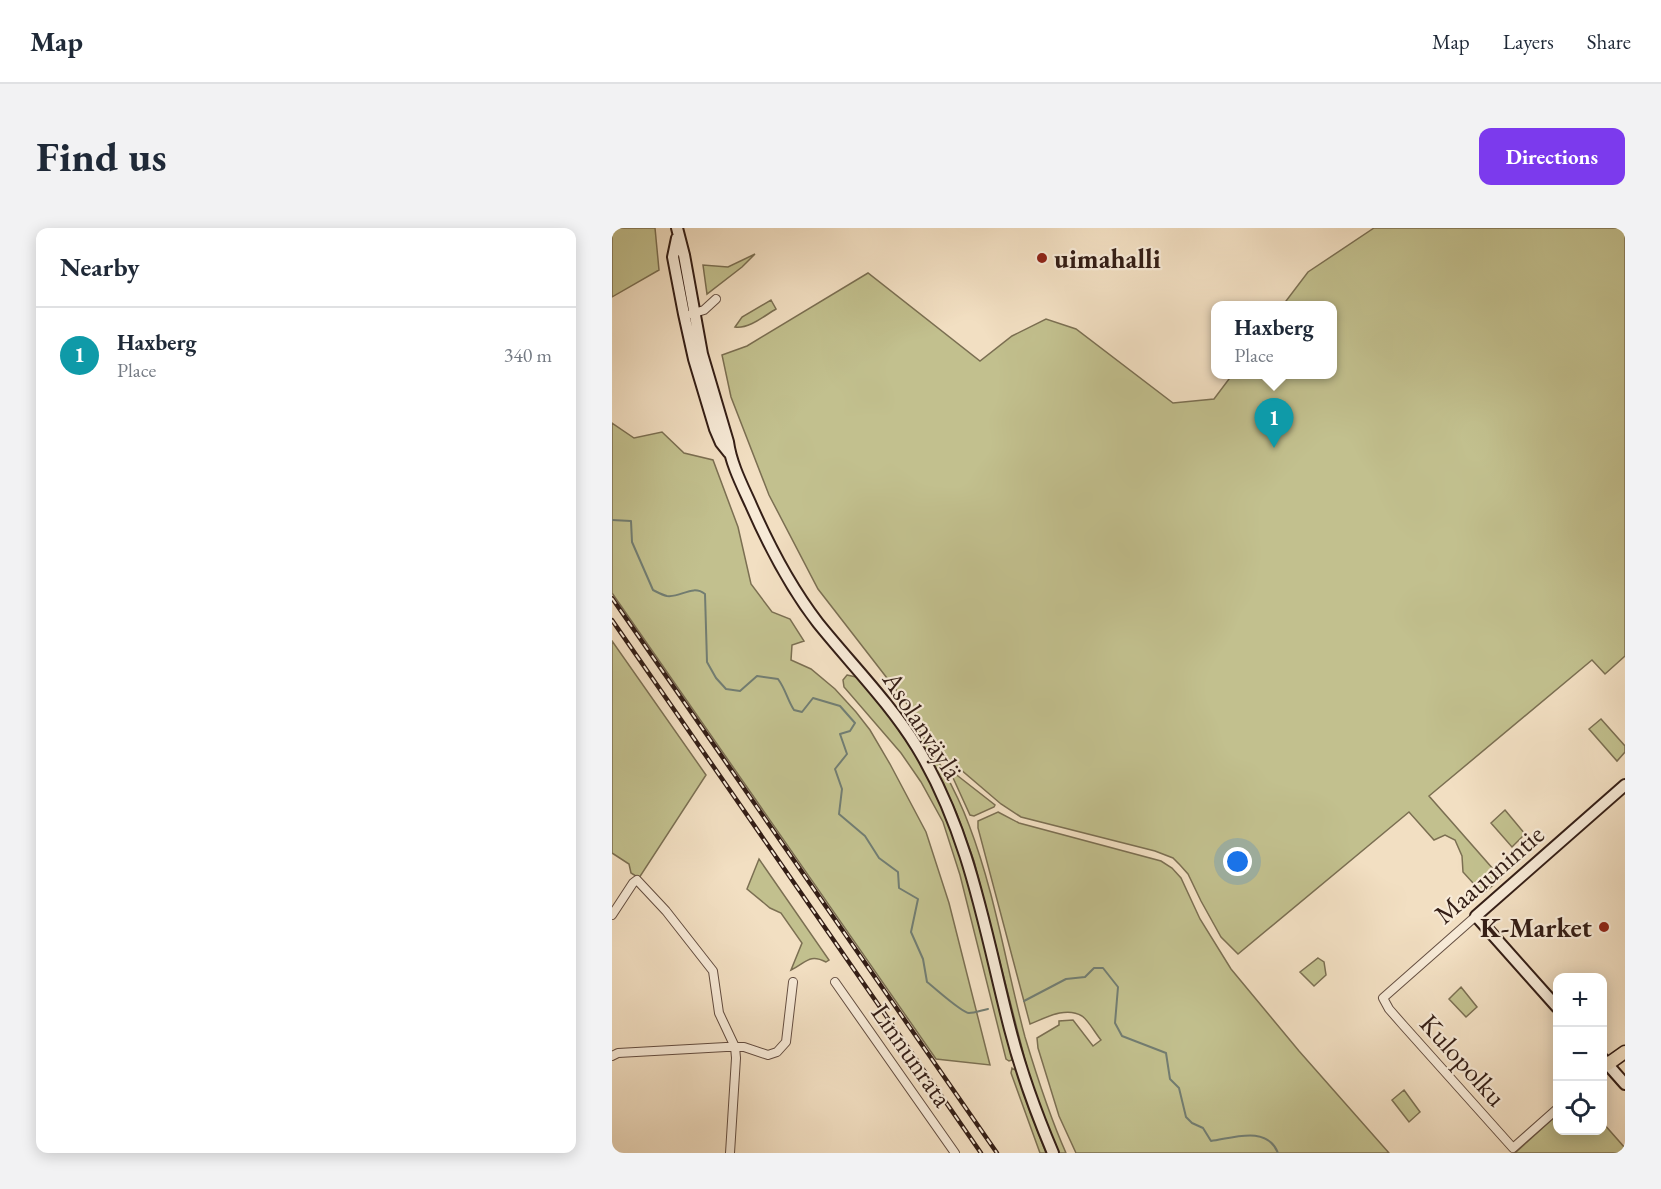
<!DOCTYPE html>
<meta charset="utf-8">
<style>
:root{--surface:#fff;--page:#f2f2f3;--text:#1f2937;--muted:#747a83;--line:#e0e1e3;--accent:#7c3aed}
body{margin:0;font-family:"EB Garamond",serif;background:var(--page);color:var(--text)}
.controls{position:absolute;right:18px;bottom:18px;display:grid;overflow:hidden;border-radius:12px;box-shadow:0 3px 15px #0003}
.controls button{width:54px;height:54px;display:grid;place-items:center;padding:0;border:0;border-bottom:2px solid var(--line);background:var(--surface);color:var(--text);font:30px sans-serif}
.you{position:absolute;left:626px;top:634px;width:21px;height:21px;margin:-15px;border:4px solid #fff;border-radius:50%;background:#1a73e8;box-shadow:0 0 0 9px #1a73e833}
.badge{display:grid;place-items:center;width:39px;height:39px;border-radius:50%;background:var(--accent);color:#fff;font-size:20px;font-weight:700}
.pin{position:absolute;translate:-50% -50px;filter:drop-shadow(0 2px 3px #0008)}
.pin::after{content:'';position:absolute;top:32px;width:21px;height:18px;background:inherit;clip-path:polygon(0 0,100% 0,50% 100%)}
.popup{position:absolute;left:599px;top:73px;width:126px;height:78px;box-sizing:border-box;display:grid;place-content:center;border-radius:12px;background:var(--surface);filter:drop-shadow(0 2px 4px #0005);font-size:20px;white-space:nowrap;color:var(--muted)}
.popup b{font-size:22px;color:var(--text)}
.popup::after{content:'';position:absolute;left:50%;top:100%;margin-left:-12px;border:12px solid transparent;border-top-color:var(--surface)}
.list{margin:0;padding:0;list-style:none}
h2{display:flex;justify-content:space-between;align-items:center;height:78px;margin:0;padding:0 24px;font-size:26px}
h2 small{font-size:20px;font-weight:400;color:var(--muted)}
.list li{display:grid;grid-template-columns:39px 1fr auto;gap:18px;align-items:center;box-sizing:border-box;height:96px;padding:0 24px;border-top:2px solid var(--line)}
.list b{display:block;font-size:22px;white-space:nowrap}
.list p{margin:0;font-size:20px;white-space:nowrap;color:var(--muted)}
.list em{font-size:20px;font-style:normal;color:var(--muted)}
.icon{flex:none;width:33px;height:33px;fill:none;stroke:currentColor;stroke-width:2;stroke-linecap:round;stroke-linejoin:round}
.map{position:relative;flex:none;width:1013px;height:925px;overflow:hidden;border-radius:12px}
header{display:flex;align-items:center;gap:36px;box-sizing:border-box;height:84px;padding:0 30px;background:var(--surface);border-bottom:2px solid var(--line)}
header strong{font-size:28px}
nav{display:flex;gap:33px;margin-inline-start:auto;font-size:21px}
.intro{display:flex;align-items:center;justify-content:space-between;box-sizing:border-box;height:144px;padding:0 36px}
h1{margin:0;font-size:42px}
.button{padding:15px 27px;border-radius:12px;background:var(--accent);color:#fff;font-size:21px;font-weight:700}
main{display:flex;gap:36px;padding:0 36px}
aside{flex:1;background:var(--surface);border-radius:12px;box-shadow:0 3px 15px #0003}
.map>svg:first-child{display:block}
.green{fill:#c2c08e;stroke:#7b6f52;stroke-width:1.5}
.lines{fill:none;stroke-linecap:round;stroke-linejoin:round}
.stream{stroke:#727d72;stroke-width:2}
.street-casing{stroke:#644e41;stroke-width:10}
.secondary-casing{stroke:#341e16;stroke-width:14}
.primary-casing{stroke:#341e16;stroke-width:15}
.street{stroke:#f7ead7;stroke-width:8}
.secondary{stroke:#f7ead7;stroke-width:10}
.primary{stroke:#f2dfc2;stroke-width:12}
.rail-casing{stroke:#341e16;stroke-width:4.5}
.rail{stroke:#f7ead7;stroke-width:2;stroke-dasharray:7;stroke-linecap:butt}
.poi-dot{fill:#8f2418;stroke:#f7ead7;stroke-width:2}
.labels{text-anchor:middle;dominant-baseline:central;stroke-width:4.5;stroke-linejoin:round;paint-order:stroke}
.poi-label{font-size:27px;font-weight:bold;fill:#341e16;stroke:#f7ead7;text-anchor:start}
.street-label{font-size:27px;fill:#341e16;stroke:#f7ead7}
</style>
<header>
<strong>Map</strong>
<nav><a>Map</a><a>Layers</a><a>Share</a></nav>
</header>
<div class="intro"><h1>Find us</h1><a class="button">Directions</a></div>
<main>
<aside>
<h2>Nearby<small></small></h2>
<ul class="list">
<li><span class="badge" style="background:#0f9aa8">1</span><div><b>Haxberg</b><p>Place</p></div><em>340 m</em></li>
</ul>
</aside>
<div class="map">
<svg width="1013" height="925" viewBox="0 0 1013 925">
<rect width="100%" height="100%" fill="#f2dfc2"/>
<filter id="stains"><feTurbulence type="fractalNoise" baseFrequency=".00333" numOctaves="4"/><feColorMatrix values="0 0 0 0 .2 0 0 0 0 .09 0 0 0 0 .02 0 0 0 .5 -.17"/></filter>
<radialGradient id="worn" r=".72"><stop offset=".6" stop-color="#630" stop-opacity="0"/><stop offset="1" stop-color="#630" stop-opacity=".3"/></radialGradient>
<!-- green -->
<path class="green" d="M0,0H43L47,42L0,69Z
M762,0H1013V428L993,446L980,432L817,568L889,650L871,666L851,644L850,628L843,612L833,607L822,612L797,584L626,726L609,709L589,673L576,646L568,637L561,630L543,623L409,589L389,576L334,529L299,481L206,361L157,267L119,169L110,127L135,118L256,45L368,133L400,108L434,91L464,101L561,175L602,171L620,147L720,146V77H671L696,44Z
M143,26L130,39L95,66L91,37L116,39Z
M159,72L164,81C152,88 137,101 123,99L130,89Z
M0,195L22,210L50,204L72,225L101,232L126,299L139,356L160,384L178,391L192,413L180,417L179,432L199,441L223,461L244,484L258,502L278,536L314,604L337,675L378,837L324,831L0,365Z
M0,413L94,547L27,650L19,645L17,636L0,625Z
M235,447L244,449L269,476L304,527L327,570L342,604L356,651L398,818L400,832L397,833L394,831L348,647L331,594L309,554L289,525L232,459L231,452Z
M989,491L1013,518V524L1005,533L977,501Z
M301,492C322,525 343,559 357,597C383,665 394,738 413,809C425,849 437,887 454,925H447L430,887L420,859L362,633L345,586L328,549L300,496Z
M337,541L383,577L382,579L362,588L358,587Z
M893,582L913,606L900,619L879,595Z
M386,584L407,595L549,633L560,640L569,650L588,691L619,741L687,823L777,925H464L447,888L426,820L425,810L447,797V793L461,792L481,818L489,812C483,805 477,793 470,788C454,778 433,790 418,796L366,600V593Z
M147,631L217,732L214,734C197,725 194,735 179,742L190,715L169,685L158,680L135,661Z
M706,730L712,734L714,747L702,758L688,744Z
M849,759L865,779L854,789L837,771Z
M400,840L406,844L416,878L434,925H428L399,845Z
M792,862L808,884L797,894L780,872Z
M945,887V902H990L991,895L1013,920V925H903Z"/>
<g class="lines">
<!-- stream -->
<path class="stream" d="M0,292L19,293L20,314L41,362C45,364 50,367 55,368C69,370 80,356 93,366L95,434L104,450L114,461L128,463L145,448L166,451C174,462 175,471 182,482L190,484L201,470L228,478L243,495L238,503L228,506L235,526L223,541L230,561L227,586L253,608L267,630L286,644L287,660L306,671L299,704L311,731L315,754C323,760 350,785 357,785C363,785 370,782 376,781
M412,773L454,751L473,749L482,740H491L506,759L503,795L510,808L554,825L558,851L567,860L574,889L580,895L591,900L599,913C621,910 655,897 666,925"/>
<defs>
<path id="street" d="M79,86L92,82L104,71
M0,687L21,655L25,652L54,683L101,743L107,785L123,819L124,830L118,925
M864,688L771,770L777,781L791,797L901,920L945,881
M223,754L343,925
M0,828L6,825L114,819H132L156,827L165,824L174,814L181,754"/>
<path id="secondary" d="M65,0L72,27L90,126L116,214C119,236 130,257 139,277C157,318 179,360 206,395C239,436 277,474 305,519C358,606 373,704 398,801C409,844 424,885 441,925
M65,10L61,29L72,86L82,131L103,201L109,215L117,225
M945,779L864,688L1013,557
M990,830L1013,856"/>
<path id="primary" d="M996,836L1013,824"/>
</defs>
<!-- street casing -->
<use href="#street" class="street-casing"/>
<!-- secondary casing -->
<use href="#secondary" class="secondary-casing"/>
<!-- primary casing -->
<use href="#primary" class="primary-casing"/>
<!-- street -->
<use href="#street" class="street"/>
<!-- secondary -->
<use href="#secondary" class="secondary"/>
<!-- primary -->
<use href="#primary" class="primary"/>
<defs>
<path id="rail" d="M0,370L385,925
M0,392L369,925"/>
</defs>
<!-- rail casing -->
<use href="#rail" class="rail-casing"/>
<!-- rail -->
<use href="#rail" class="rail"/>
</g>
<!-- markers -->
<g class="poi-dot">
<circle cx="430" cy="30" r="6"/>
<circle cx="992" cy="699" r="6"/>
</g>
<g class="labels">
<!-- poi labels -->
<g class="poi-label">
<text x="442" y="30">uimahalli</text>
<text x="980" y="699" text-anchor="end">K-Market</text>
</g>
<!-- street labels -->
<g class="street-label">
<text transform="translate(311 497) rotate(57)">Asolanväylä</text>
<text transform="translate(877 646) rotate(-41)">Maauunintie</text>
<text transform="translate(300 827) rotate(55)">Linnunrata</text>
<text transform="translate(851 832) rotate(48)">Kulopolku</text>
</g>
</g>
<rect width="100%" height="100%" filter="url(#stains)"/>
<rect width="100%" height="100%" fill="url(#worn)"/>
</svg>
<div class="controls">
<button>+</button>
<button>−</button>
<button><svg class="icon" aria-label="locate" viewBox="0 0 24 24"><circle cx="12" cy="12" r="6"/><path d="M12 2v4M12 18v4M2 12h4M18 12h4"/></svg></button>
</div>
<div class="you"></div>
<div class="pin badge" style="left:662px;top:220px;background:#0f9aa8">1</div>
<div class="popup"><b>Haxberg</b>Place</div>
</div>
</main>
